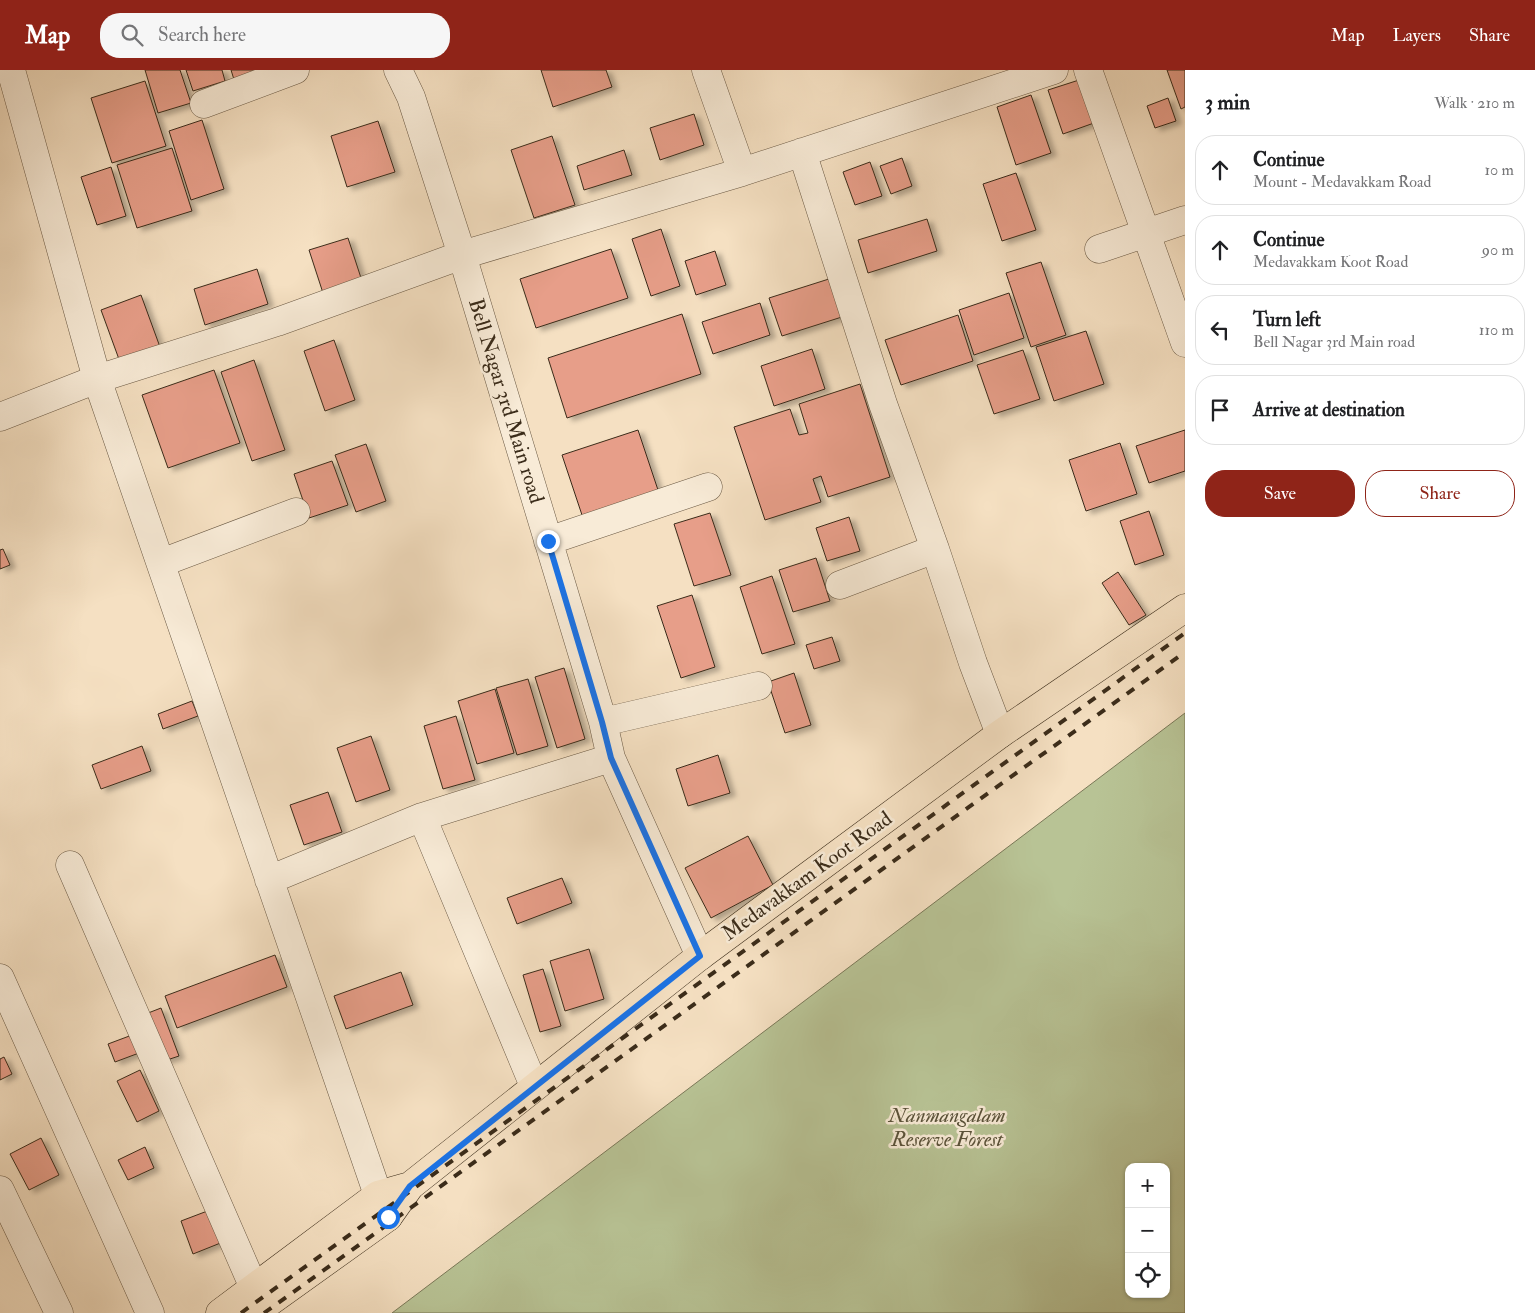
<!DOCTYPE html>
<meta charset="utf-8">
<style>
:root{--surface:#fff;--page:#f6f6f6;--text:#202124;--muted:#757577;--line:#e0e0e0;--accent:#8f2418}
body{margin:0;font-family:"IM FELL Double Pica",serif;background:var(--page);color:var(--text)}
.controls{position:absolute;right:15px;bottom:15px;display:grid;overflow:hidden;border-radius:10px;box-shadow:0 1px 4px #0004}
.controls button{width:45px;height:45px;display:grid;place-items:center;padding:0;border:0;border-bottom:1px solid var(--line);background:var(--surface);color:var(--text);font:25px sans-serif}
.stop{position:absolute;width:15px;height:15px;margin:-11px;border:4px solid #1a73e8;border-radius:50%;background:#fff}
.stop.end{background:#1a73e8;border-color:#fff;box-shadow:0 1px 5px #0008}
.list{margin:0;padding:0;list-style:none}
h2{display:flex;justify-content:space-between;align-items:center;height:65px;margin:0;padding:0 20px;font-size:21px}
h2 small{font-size:16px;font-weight:400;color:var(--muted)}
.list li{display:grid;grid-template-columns:32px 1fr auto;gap:15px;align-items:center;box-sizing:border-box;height:70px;margin:0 10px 10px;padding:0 10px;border:1px solid var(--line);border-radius:20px}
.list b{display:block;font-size:19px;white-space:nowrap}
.list p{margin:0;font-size:16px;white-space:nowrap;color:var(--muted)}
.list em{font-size:16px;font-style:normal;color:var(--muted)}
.actions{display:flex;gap:10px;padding:15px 20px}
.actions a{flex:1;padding:11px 0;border:1px solid var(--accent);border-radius:20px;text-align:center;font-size:18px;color:var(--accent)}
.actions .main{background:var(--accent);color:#fff}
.icon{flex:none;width:28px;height:28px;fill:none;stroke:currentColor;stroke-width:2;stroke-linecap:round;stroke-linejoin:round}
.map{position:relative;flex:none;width:1185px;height:1243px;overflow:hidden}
header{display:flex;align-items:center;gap:30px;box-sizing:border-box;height:70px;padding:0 25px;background:var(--accent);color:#fff}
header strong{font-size:24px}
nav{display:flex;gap:28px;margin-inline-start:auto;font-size:18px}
.search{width:350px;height:45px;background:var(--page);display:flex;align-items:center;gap:12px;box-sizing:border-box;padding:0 18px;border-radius:20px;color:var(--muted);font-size:19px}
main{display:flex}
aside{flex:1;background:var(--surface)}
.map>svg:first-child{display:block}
.green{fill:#b8c395;stroke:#7a7858;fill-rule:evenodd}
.building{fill:#e79e89;stroke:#3b2c1a;filter:url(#shadow)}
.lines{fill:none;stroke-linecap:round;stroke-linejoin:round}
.street-casing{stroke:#6a5944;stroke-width:29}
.primary-casing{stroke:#3b2c1a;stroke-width:29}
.street{stroke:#f8ebd7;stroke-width:28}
.primary{stroke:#f5e0c2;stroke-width:28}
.rail{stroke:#3b2c1a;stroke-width:4;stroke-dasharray:9 9;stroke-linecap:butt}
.route{stroke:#1a73e8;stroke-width:6}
.labels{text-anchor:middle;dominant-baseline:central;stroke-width:5;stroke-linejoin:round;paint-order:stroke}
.street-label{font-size:21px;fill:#3b2c1a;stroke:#f8ebd7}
.park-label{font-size:21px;font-style:italic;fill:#5a5239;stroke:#f8ebd7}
</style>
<header>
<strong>Map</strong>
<div class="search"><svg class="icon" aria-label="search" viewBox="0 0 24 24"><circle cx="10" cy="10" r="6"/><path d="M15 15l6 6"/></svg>Search here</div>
<nav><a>Map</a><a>Layers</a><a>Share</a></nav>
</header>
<main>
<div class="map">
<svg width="1185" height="1243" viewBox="0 0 1185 1243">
<defs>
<filter id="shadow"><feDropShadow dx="5.5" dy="3" stdDeviation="2.5" flood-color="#0004"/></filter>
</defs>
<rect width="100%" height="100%" fill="#f5e0c2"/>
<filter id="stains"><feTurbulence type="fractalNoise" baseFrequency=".004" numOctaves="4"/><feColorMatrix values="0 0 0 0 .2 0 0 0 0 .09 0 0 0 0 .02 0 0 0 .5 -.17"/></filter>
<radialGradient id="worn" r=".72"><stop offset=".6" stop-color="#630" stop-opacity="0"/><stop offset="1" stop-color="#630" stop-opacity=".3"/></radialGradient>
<!-- green -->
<path class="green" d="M1185,643V1243H392ZM1129,1097H1166V1224H1129Z"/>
<!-- building -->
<path class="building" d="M145,0H180L191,33L158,43Z
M186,0H222L225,11L193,21Z
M231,0H264L236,16Z
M541,0H606L612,17L553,37Z
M1167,0H1185V37L1181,39Z
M1079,10L1094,53L1063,64L1048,20Z
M145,11L166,76L112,93L91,28Z
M1031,25L1051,83L1016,95L997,37Z
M1168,28L1176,51L1155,58L1147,36Z
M694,44L704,75L660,90L650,58Z
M202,50L224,119L191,130L169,61Z
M378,51L395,102L347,117L331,66Z
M552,66L575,135L534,148L511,80Z
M172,78L192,141L137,158L117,95Z
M624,80L632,105L584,120L577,96Z
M902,88L912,116L891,124L880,96Z
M870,92L882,126L855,135L843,102Z
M111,97L126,146L97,155L81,107Z
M1016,103L1036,160L1002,171L983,114Z
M927,149L937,181L868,203L858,170Z
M661,159L680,216L651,226L632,169Z
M348,168L362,211L323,223L309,180Z
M611,179L628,228L536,258L520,209Z
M715,181L726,215L696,225L685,191Z
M1041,192L1066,265L1031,277L1006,203Z
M257,199L268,234L205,255L194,219Z
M832,208L845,246L782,266L769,228Z
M1009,223L1024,268L974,285L959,240Z
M141,225L160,277L120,292L101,240Z
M760,233L770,265L713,284L702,252Z
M682,244L701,304L567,348L548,288Z
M958,245L973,291L901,315L885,270Z
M1086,261L1104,314L1054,331L1036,277Z
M334,270L355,330L325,341L304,281Z
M812,279L825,319L774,336L761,296Z
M1023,280L1040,329L994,344L977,295Z
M254,290L285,380L252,391L221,302Z
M214,300L240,373L168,398L142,325Z
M860,314L890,407L828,427L821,406L813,409L821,432L765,450L734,357L790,339L799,365L808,363L799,334Z
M638,360L659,423L583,448L562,385Z
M1185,360V401L1149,413L1136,376Z
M1120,373L1137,424L1086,441L1069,390Z
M366,374L386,431L356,442L335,385Z
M332,391L348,435L309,448L294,404Z
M1149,441L1164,485L1135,495L1120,451Z
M710,443L731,505L694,516L674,454Z
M849,447L860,481L827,491L816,458Z
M3,479L10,495L0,499V480Z
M816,488L830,531L793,542L779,500Z
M1118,502L1146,545L1129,555L1102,513Z
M772,506L795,574L762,584L740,517Z
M692,525L715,597L681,608L657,536Z
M832,567L840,591L814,599L806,575Z
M564,598L585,669L557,678L535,607Z
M794,603L811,655L785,663L768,612Z
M528,609L548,676L517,685L496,618Z
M495,619L514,683L477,694L458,631Z
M192,631L198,646L163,659L158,644Z
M456,646L475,710L443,719L424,656Z
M371,666L390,720L356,732L337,678Z
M142,676L151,701L101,719L92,695Z
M718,685L730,723L688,736L676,699Z
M328,722L342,762L304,775L290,735Z
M748,766L773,815L711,848L685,798Z
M562,808L572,833L517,854L507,828Z
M589,879L604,929L565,941L550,891Z
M275,885L287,917L177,958L165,926Z
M543,899L561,956L540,962L523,905Z
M401,902L413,935L346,959L334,926Z
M161,938L179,986L161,992L143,945Z
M132,965L139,983L115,992L108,974Z
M4,987L12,1004L0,1010V989Z
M140,1000L159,1041L137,1052L117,1011Z
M41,1068L59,1105L29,1120L10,1084Z
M145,1077L154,1098L128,1110L118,1090Z
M210,1140L223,1172L193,1184L181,1151Z"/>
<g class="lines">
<defs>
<path id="street" d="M11,0L97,309L277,252L462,185L742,102L1054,0
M398,0L411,27L462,185L603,652L611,688L700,886
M706,0L742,102
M1088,0L1185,273
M204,34L295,0
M802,82L883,334L935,479L840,515
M1099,179L1185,150
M0,347L97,309L378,1125L388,1147
M548,471L708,417
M935,479L973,593L1000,664
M161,493L296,442
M603,652L758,616
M70,795L254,1218
M269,810L422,747
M0,908L150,1243
M534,1016L422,747L611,688
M0,1120L59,1243"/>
<path id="primary" d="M220,1243L378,1125L410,1116L700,886L1000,664L1185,538
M254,1243L388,1147L410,1116"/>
</defs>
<!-- street casing -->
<use href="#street" class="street-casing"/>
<!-- primary casing -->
<use href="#primary" class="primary-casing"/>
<!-- street -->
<use href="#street" class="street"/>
<!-- primary -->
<use href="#primary" class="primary"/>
<!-- rail -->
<path class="rail" d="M241,1243L1185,563
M264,1243L1185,582"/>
</g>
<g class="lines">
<!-- route -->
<path class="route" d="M388,1147L410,1116L700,886L611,688L602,652L548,471"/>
</g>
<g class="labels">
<!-- street labels -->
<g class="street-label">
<text transform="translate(506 331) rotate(73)">Bell Nagar 3rd Main road</text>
<text transform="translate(807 806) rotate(-36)">Medavakkam Koot Road</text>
</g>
<!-- park labels -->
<g class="park-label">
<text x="947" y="1045">Nanmangalam<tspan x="947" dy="24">Reserve Forest</tspan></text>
</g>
</g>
<rect width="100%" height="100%" filter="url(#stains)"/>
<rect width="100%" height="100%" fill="url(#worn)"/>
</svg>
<div class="controls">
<button>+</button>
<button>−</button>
<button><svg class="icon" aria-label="locate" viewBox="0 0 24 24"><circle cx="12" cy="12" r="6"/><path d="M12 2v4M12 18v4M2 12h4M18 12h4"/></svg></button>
</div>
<div class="stop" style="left:388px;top:1147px"></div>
<div class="stop end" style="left:548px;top:471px"></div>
</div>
<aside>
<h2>3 min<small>Walk · 210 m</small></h2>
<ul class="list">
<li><svg class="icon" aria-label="ahead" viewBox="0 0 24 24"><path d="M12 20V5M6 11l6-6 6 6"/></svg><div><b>Continue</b><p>Mount - Medavakkam Road</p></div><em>10 m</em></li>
<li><svg class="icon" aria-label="ahead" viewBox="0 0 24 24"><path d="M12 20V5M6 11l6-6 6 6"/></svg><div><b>Continue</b><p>Medavakkam Koot Road</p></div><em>90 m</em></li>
<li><svg class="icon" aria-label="left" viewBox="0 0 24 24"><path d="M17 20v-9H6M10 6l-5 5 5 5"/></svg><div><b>Turn left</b><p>Bell Nagar 3rd Main road</p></div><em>110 m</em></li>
<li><svg class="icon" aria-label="arrive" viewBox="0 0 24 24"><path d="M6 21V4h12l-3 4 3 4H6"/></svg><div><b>Arrive at destination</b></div></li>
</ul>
<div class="actions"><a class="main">Save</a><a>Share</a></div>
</aside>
</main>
